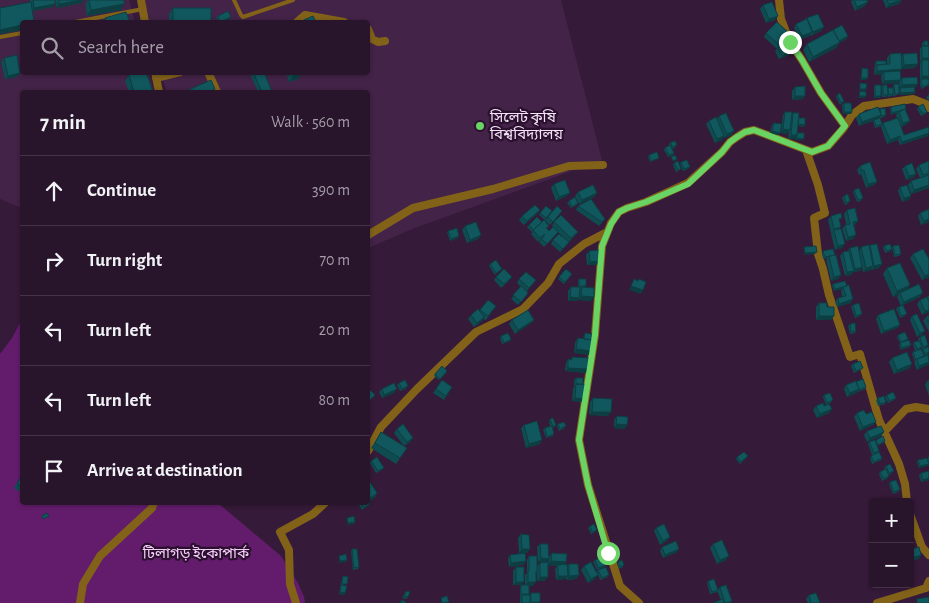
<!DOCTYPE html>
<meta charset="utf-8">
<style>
:root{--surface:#28142b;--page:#301d33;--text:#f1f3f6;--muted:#a59ea9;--line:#443347}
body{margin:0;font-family:"Alegreya Sans","Noto Sans Bengali",sans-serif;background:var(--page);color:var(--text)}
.controls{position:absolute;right:15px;bottom:15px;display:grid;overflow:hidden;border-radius:5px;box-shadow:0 1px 4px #0004}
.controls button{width:45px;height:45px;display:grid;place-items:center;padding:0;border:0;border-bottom:1px solid var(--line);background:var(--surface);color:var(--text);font:25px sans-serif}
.stop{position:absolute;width:15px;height:15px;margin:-11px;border:4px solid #69d464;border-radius:50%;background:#fff}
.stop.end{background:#69d464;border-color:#fff;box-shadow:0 1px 5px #0008}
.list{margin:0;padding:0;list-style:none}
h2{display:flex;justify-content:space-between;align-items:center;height:65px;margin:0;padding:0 20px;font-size:21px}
h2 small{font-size:16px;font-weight:400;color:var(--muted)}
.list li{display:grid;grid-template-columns:32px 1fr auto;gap:15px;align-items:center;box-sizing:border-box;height:70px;padding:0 20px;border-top:1px solid var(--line)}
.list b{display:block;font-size:19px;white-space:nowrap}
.list em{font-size:16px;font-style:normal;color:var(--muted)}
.icon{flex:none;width:28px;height:28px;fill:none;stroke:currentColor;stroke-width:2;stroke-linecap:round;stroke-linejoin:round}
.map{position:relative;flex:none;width:929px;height:603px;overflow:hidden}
.search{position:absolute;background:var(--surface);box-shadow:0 1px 4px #0004;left:20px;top:20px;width:350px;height:55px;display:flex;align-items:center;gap:12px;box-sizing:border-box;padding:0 18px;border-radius:5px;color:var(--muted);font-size:19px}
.panel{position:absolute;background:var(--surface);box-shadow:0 1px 4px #0004;left:20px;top:90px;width:350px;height:415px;border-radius:5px}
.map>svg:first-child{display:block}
.built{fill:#432347}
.green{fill:#631c6c}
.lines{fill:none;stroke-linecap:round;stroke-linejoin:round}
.lane{stroke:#826219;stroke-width:4}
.street{stroke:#826219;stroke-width:8}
.wall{fill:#0f4c51}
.shaded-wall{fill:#0c3e42}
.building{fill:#11585e;stroke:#0c3e42}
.route{stroke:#69d464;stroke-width:6}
.poi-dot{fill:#69d464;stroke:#2b102f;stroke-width:2}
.labels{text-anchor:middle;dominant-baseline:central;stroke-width:4.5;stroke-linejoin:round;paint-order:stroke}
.poi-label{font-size:15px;fill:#f4e2f6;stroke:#2b102f;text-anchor:start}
.park-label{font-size:15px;fill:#f6cefa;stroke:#2b102f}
</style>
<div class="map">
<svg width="929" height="603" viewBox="0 0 929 603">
<rect width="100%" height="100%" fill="#361a39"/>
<!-- built -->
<path class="built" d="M0,0H129L135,22H22V72L149,73L154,92H22V208L0,199Z
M145,0H561L602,160L415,228L368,248V92H167L161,73L368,72V22H148Z"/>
<!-- green -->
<path class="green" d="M22,319V502L218,503L281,556L298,583L304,597L305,603H0V354L12,338Z"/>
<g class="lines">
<!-- lane -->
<path class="lane" d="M234,0L241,15L243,17L293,0
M75,22L143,9
M0,37L22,33"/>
<!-- street -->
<path class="street" d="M141,0L145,22
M779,0L781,19L790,42L802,60L821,93L845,126
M297,22L305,15L344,22
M368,29L372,39L378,42L385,41
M155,72L159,92
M208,72L217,92
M156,78L180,72
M806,150L818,185L825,213L814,218L818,254L823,269L829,295L850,357L860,354L879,420L899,464L905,484L907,502
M368,235L413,208L493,189L569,166L603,165
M884,432L906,409L916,407L929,409
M368,451L381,427L417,389L476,332L523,309L548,283L559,264L584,244L607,232
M910,514L922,547L929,555
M80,603L83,584L100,556L152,508L154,502
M296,603L290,584L289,550L280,532L313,514L326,502
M639,603L620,586L588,485L579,440L595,335L602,246L611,223L619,212L627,208L646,202L688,183L722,152L730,142L737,137L745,132L754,130L812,152L828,146L843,129L852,115L864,106L913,99L926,104L929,108
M877,603L926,588L929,581"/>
</g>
<!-- wall -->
<path class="wall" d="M30,0H55L53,7L32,11L22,22V30L0,34L30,2Z
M55,0H84L81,3L57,8Z
M88,0H124L121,10L87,16L85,4Z
M852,0H867L868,2L865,6L855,11L851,2Z
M883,0H902L899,4L886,8Z
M763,5L775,20L766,23L760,9Z
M173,8L211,21L210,22H169V14Z
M218,16L230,19L221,22H219L216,17Z
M807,18L824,27L821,31L811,36L810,35L809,36L799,40L794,28L796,24Z
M766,33L790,34L779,47L789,55L779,59L775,51L777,49L764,37Z
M848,36L845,40L840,42L836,48L809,62L803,50L807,44Z
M924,41L929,46V85L922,89L920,86V64L921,62H920V49L922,46V43Z
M890,54L901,57L903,54L915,68L902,69L900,71L898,83L882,84L881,76L882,74L874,75L875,63L876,61L887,64V58Z
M4,58L17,77L5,79L1,62Z
M249,72H264L272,92H258Z
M286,72H302V73L298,79L289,82Z
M129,75L153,92H129L125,81Z
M902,78L915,88L914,94L900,95L899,90L900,89L899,82Z
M894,84L898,95L893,96V94L892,96L888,97L887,95L886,97H882L881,87L883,85L887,90L888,88L893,92V86Z
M875,85L881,96L880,98H874V87Z
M795,87L803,99L792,100V91Z
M929,94V101L926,98Z
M837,95L844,101L840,105L836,97Z
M844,103L852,112L851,114H843L842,105Z
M891,107L906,111L907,124L901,127L904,135L928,136L900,145L898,140L887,144L881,127L883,123L897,118L896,116L897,113L891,115L890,109Z
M918,107L927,112L926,114L921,116L917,109Z
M880,109L885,117L880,118L882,124L881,126L875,128L873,121L859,126L856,118L859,114L879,110Z
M785,112L792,115L793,113L805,125L803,127L798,126L797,133L802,140H795L796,137L794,139H788L789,131L787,134L781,133L782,126L778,135L770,133L772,125L774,123L782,124L783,115Z
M719,116L732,135L724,138V136L722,140L715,143L706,124L709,121L717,119Z
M671,142L676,147L672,149L674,153L673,155L668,157L664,150L665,148L670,146L669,144Z
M649,155L659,158L658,159L650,162L648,157Z
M929,161V188L911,194L908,185L911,181L920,178L916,169L919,165Z
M681,162L688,169L683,171L680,164Z
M674,163L681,169L680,170L676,172L673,165Z
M860,166L877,182L874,185L866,188L861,174L859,175L857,170Z
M905,166L916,174L913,178L906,180L902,169Z
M554,184L567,196L556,201L551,188Z
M900,187L911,196L909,199L902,202L898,191Z
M854,190L862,200L857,202L853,192Z
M578,192L597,193L594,197L579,204L575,196Z
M844,196L849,203L845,205L842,198Z
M569,201L578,203L577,205L571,208L567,203Z
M546,206L552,211L545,220L539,215Z
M578,206L605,219L599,226L576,210Z
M540,210L537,214L524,225L519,220L522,216Z
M847,210L858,221L855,225H854L856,235L853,239L846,241L842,229L845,225L846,224L844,214Z
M562,211L550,225L545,221L548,217Z
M920,213L929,222L921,225L918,216Z
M831,216L840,222V229L845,244L842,248L835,250L831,234L833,232L831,233L828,220Z
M542,222L549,226L547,229L549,231L558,232L555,236L544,247L539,242L542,238L538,242L531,234L533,231L532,232L527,227L529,225Z
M554,222L578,232L560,252L551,244L553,240L565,239L552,226Z
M465,226L481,235L478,239L467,243L462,230Z
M448,231L458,238L450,241L447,232Z
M870,245L879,268L872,270V269L871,270L863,272L862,267L860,271L853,272L851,275L845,276L840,256L843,252L848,251L850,248L859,251L861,247H869Z
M884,246L891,251L885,253L883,248Z
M893,246L901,254L899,256L894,257L892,248Z
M833,249L841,275L838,279L831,281L826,260L828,258L823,259L822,253L823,251Z
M589,251L597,265H587L586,255Z
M913,254L929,259V277L922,280L910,258Z
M490,264L500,271L495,275L489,266Z
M887,268L910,285L907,290L920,297L901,306L897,297L899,294L893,297L883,274Z
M566,269L572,274L564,284L558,279Z
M496,277L509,281L501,288L494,280Z
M519,279L536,280L527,291L528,293L518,305L511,299L521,287L517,283Z
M579,279L585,287L591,301L579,300V298L577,301H568V291L571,287H578V281Z
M845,281L851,303L837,307L835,302L838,298L842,297L841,291L842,289L834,291L832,286L833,284Z
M928,296H929V312L922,315L917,304L920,300L927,297Z
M488,300L496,306L486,320L483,319L482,321L474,327L468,319L471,315L479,311Z
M819,303L831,320H816V307Z
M853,305L860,316L855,318L851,307Z
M898,307L905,316L900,318L896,309Z
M878,315L900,325L897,328L881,334L876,319Z
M929,315V332L923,321L926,317Z
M912,316L925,331L922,335L917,337L910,320Z
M512,320H534L531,323L515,334L509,324Z
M850,324L856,331L855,333L850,334L848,326Z
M585,333L592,340V351L589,355L574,353L575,342L578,338L583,339L584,335Z
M898,335L907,340L910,347L901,350L899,345L900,343L897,337Z
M501,336L511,339L510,341L502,344L500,338Z
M920,337L928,345L927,347L922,349L921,347L920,349L915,351L913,344L914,342L919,341L918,339Z
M923,349L929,354L924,356H929V364L917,370L914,363L915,362L912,354L913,352L922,350Z
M572,357L588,369L586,373L565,371L566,363L568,359L571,360Z
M892,358L910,368L894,374L889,362Z
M853,364L862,369L854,373L851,366Z
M446,373L439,380L434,376L435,374Z
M576,378L583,384L582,385L583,402L572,401L573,388L575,386H574V380Z
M442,380L452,387L444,400L433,393Z
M929,380V396L925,385L927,381Z
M399,383L407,388L400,391L397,385Z
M846,385L866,387L865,389L857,392L847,397L844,389Z
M382,389L394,393L382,398L379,392Z
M824,395L832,402L826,405L823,397Z
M887,395L896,398L894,400L888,403L885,397Z
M593,398L611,412L608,416L589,415L590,402Z
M878,398L886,402L885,404L878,406L876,400Z
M816,406H824L832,409L829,413L817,418L813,410Z
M857,413L866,414L873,425L860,431L854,417Z
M617,416L625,429L614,428V420Z
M550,419L555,427L552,428L553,436L546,438L543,430L545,428L550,426L549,421Z
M558,424L565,428L559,431L557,426Z
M524,425L540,444L526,448L521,428Z
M397,429L413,438L410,442L404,446L394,433Z
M867,431L884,432L881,436L867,442L864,435Z
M381,432L400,458L396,464L371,448Z
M876,440L884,443L877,446L879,451L878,453L882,458L881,460L872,464L870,458L872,455L868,444L869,442L875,441Z
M929,456V466L928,465L927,466L919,468L917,462L918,460L927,459Z
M737,457L746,458L740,464L736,459Z
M371,461L382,470L376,473L370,463Z
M886,466L892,473L889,475L888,478L882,481L879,474L880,472L885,469L884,468Z
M929,471V480L921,482L919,475L921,473Z
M22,475V489L21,492L14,488Z
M890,482L900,489L899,491L893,494L889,484Z
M368,484L377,493L375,497L369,502L370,503L369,505L362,510L359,505L361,503L368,502Z
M590,526L597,530L595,532L591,534L588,528Z
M656,528L667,541L660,545L654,531Z
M521,534L530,549L527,553H519L518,538Z
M540,544L546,563L545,581H537V571L533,586H529V595H530L531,593L539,603H520V597L521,596H520V587L521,585H513V571L516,567L522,585H525V575L527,573V560L529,556L537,566L540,563H542L538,562L537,547Z
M713,544L726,560L717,564L710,548Z
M662,547L677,552L663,558L660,551Z
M352,549L359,567L358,569L353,570L351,551Z
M552,553L564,564L567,566L569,564L579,575L576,579L567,580L566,578L565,579L556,580L555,569L557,566L548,565L549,557Z
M510,555L526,561L523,565L509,567L508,559Z
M595,560L606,565L604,567L597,570L593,562Z
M618,562L623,567L619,569L617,564Z
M584,566L595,579L588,583L581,570Z
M598,570L608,577L600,580L597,572Z
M343,576L345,593L344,595L339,594L342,578Z
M708,581L718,590L720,587L732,601L730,603H713L721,600L717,591V592L710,594L707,583Z
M406,591L408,597L406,599L402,598Z
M809,595L820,603H808L806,599Z"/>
<!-- shaded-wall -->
<path class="shaded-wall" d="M84,0L81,3L57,8L59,4Z
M902,0L899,4L886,8L889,4Z
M868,2L865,6L855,11L857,7Z
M55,4L53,7L32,11L34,8Z
M124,4L121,10L87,16L91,10Z
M778,16L775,20L766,23L769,19Z
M231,17L230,19L220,22Z
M173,21H211L210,22H172Z
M22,25V30L0,34V30Z
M824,27L821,31L811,36L813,32Z
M812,32L809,36L799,40L802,36Z
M848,36L845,40L840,42L836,48L809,62L813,57L838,41Z
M791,51L789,55L779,59L782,56Z
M922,58H929V62L922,60L921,62H920Z
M918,64L915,68L902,69L899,73L884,72L882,74L874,75L877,71L901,69L904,65Z
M20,73L17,77L5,79L8,76Z
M302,73L298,79L289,82L293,76Z
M922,76H929V80H920Z
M861,78H868L866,80H860Z
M901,80L898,83L882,84L884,81Z
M918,84L915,88L900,89L902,85Z
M860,89H866L865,91L858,90Z
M915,92L914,94L900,95L901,93Z
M795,96H805L803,99L792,100Z
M859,96H866L865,98H858Z
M875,96H881L880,98H874Z
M844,112H852L851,114H843Z
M899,112L897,113L891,115L892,113Z
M881,115L878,119L859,126L862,122Z
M910,121L907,124L901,127L903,123Z
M798,124L805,125L803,127L797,126Z
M783,129L790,130L787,134L781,133Z
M734,131L732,135L724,138L727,134Z
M772,131L780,133L778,135L770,133Z
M929,133L928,136L900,145L902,142Z
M791,135H797L794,139H788Z
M724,136L722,140L715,143L717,139Z
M900,136L898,140L887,144L890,140Z
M797,138L804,139L802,140H795Z
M916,174L913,178L906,180L909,176Z
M877,182L874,185L866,188L868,184Z
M929,185V188L911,194L914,190Z
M570,193L567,196L556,201L559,197Z
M597,193L594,197L579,204L582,200Z
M911,196L909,199L902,202L904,198Z
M540,210L537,214L524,225L527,221Z
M929,219V222L921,225L924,221Z
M858,221L855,225L850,226L853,222Z
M481,235L478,239L467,243L470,240Z
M856,235L853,239L846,241L848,237Z
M459,236L458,238L450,241L451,239Z
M845,244L842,248L835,250L838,246Z
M817,252L815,254L803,255L805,253Z
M600,261L597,265H587L590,262Z
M882,264L879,268L872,270L874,266Z
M873,266L871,270L863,272L866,268Z
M862,267L860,271L853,272L851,275L845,276L847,272L853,271L855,269Z
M929,274V277L922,280L925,276Z
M841,275L838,279L831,281L834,277Z
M910,285L906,291L900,293L899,294L893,297L897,291Z
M631,286L643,290L641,294L629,290Z
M847,286L842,289L834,291L835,289Z
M923,293L920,297L901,306L904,302Z
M581,296L594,297L591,301L579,300Z
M570,297L579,298L577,301H568Z
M853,299L851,303L837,307L839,304Z
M929,310V312L922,315L925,311Z
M819,316H834L831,320H816Z
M484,317L482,321L474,327L477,323Z
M534,320L531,323L515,334L518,330Z
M900,325L897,328L881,334L884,331Z
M925,331L922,335L917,337L920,333Z
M911,345L910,347L901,350L902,348Z
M576,349L592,351L589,355L574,353Z
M929,362L928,365L917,370L919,366Z
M912,364L910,368L894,374L897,370Z
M568,368L588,369L586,373L565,371Z
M397,389L394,393L382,398L384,395Z
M859,389L857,393L847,397L850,393Z
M575,398L585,399L583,402L572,401Z
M832,409L829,413L817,418L820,414Z
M592,412H611L608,416L589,415Z
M876,422L873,425L860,431L863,427Z
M616,424L627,425L625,429L614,428Z
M884,432L881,436L867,442L870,438Z
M413,438L410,442L404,446L407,442Z
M542,440L540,444L526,448L529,444Z
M929,464L927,466L919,468L920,466Z
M929,478V480L921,482L923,480Z
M377,493L375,497L368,502L371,498Z
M355,522L354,524L346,525L348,523Z
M670,537L667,541L660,545L663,541Z
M522,549H530L527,553H519Z
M679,549L677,552L663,558L665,555Z
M921,555L919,559L910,562V559Z
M729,556L726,560L717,564L720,560Z
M541,558L549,559L546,563L538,562Z
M347,560L346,562L338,563L340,561Z
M526,561L523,565L509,567L511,563Z
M551,561L566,562L563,566L548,565Z
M579,575L576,579L567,580L569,576Z
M598,575L595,579L588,583L591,579Z
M558,576H568L565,579L556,580Z
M540,577H548L545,581H537Z
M516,582H524L521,585H513Z
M528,582H536L533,586H525Z
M340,592L345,593L344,595L339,594Z"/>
<!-- building -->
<path class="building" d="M33,0H55V4L34,8Z
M59,0H82L59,4Z
M89,0H124V4L91,10Z
M854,0H867L868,2L857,7Z
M887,0H902L889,4Z
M31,2L34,22H22V25L0,30V8Z
M772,2L778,16L769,19L763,5Z
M173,8H211V21H173Z
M228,11L231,17L220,22L218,16Z
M126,12L130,22H106L105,18Z
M818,14L824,27L813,32L807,18Z
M313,16L316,22H305L304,20Z
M807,19L812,32L802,36L796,24Z
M777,22L790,34L780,46L766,33Z
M842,25L848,36L839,41L833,30Z
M833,30L840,42L813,57L807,44Z
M924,41H928V46H924Z
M788,43L791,51L782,56L778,48Z
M922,46H929V58H922Z
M901,53L902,69L877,71V65L890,64V54Z
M917,53L918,64L904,65L903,54Z
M17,55L20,73L8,76L4,58Z
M922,60H929V76H922Z
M876,61H886V64L877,65L876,66Z
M862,68L868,69V78H861Z
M900,71L901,80L884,81V72Z
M137,72H146L153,92H134L129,75Z
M253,72H264L272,92H262Z
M292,72H302V73L293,76Z
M917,77L918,84L902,85V78Z
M921,79H929V84L923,87L921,84Z
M211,80L215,89L208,92H184Z
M860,83L867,84L866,89H860Z
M894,84H899V94H895Z
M875,85H881V96H875Z
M883,85H887L888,95H883Z
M805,86V96H795V87Z
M914,87L915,92L901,93L900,88Z
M888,88H893V94L889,95Z
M860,91L866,92V96H859Z
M840,93L844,101L841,103L837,95Z
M844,103H851L852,112H844Z
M905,104L906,110L905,109L892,113L891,107Z
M923,104L927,112L923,114L918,107Z
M878,107L881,115L862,122L859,114Z
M885,108L886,115L881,116L880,109Z
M905,109L910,121L903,123L899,112Z
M785,112H792L790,130L783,129Z
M726,113L734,131L727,134L719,116Z
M793,113H799L797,135H791Z
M716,117L724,136L717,139L709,121Z
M799,118H805V125L798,124Z
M880,118L882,124L876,126L874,120Z
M898,118L904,135L929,127V133L902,142L900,136L890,140L883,123Z
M774,123L782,124L780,133L772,131Z
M797,133H804V139L797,138Z
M675,141L677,145L672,147L671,142Z
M670,145L674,153L669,155L665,148Z
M657,152L659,158L651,161L649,155Z
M675,155L677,159L673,161L671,157Z
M687,160L690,167L684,169L681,162Z
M678,161L681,169L678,170L674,163Z
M929,161V173L923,175L919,165Z
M870,162L877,182L868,184L864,170L862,171L860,166Z
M912,163L916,174L909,176L905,166Z
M929,175V185L914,190L911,181Z
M565,180L570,193L559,197L554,184Z
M593,185L597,193L582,200L578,192Z
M907,185L911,196L904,198L900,187Z
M859,188L863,198L858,200L854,190Z
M848,194L850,201L846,203L844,196Z
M575,197L578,203L572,207L569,201Z
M591,199L605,219L602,222L578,206Z
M535,205L540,210L527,221L522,216Z
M546,206L552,211L546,218L540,213Z
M557,206L562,211L553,222L548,217Z
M855,208L858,221L853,222L856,235L848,237L845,225L850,224L847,210Z
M929,209V219L924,221L920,213Z
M841,213L842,218L839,219L841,227L834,229L831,216Z
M561,215L578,232L571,238L554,222Z
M537,217L542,222L533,230L529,225Z
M544,220L549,226L546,228L549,231L553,227L558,232L547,244L542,239L545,234L540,238L533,230Z
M476,222L481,235L470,240L465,226Z
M457,228L459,236L451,239L448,231Z
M841,229L845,244L838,246L834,230Z
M559,234L569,242L563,249L553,240Z
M877,244L882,264L874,266L870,245Z
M890,244L892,249L887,251L884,246Z
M869,245L873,266L866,268L861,247Z
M899,245L901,254L895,255L893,246Z
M816,246L817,252L805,253L804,247Z
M858,246L862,267L855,269L850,248Z
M833,249L835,255L825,257L823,251Z
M923,249L929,259V274L925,276L913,254Z
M599,250L600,261L590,262L589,251Z
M849,251L854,271L847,272L843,252Z
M836,255L841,275L834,277L829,256Z
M496,260L502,269L496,273L490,264Z
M900,263L910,285L897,291L887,268Z
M504,269L512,277L504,284L496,277Z
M566,269L572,274L565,282L559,277Z
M526,272L536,280L529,288L519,279Z
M579,279H586V286H579Z
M634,279L638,281L639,279L646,282L643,290L631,286Z
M845,281L847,286L835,289L833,284Z
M919,284L923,293L904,302L900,293Z
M849,285L853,299L839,304L838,298L846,296L843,287Z
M521,286L528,293L521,302L513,295Z
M571,287H580L579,298L570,297Z
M582,287L594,288V297L581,296Z
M927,297L929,302V310L925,311L920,300Z
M488,300L496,306L488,316L480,310Z
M819,303H827V307H834V316H819Z
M859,303L862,314L856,316L853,305Z
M903,305L907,314L901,316L898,307Z
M478,309L484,317L477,323L471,315Z
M894,309L900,325L884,331L878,315Z
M528,310L534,320L518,330L512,320Z
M917,314L925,331L920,333L912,316Z
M929,315V323L926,317Z
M855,323L856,331L851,332L850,324Z
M905,332L908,339L901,342L898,335Z
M508,333L511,339L504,343L501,336Z
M585,333L593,334L592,340L584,339Z
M925,335L928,345L923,347L920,337Z
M578,338L593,340L592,351L576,349Z
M909,340L911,345L902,348L900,343Z
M919,341L922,347L917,349L914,342Z
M929,347V352L925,354L923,349Z
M921,349L924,356L917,359L916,360L913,352Z
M907,352L912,364L897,370L892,358Z
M928,355L929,362L919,366L917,359Z
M572,357L589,358L588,369L568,368V359L572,360Z
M860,361L863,368L856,371L853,364Z
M442,366L447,371L440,379L435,374Z
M576,378H583V384H576Z
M863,379L866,387L859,390L858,389H859L856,382Z
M405,380L408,386L402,389L399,383Z
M442,380L452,387L446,396L436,389Z
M856,381L859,389L850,393L846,385Z
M394,383L397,389L384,395L382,389Z
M576,384L587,385L585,399L575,398Z
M369,389L375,395L368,402V390Z
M893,392L896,398L889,401L887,395Z
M830,393L833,400L827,403L824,395Z
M884,396L886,402L880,404L878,398Z
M593,398L612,399L611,412H592Z
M823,403L824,406L829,404L832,409L820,414L816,406Z
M864,410L866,414L872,412L876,422L863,427L857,413Z
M617,416L628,417L627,425L616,424Z
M553,418L556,425L553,427L550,419Z
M537,421L542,440L529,444L524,425Z
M564,422L566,426L560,429L558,424Z
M403,424L413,438L407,442L397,429Z
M552,426L554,434L547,437L545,428Z
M881,426L884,432L870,438L867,431Z
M381,432L407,448L400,458L375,443Z
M883,436L885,441L878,445L876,440Z
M875,440L879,451L874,453L869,442Z
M744,452L748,456L741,462L737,457Z
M879,452L882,458L874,462L871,456Z
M377,457L384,468L378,471L371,461Z
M927,458L929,464L920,466L918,460Z
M890,464L894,471L889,473L886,466Z
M886,469L889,476L884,479L880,472Z
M929,471V478L923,480L921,473Z
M22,475V487L17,484Z
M896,480L900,489L894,492L890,482Z
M370,482L377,493L371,498L368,493V484Z
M368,500L370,503L364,508L361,503L362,502H368Z
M47,513L49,516L43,519L42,516Z
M354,516L355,522L348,523L347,518Z
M594,524L597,530L592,532L590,526Z
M664,524L670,537L663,541L656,528Z
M521,534L529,535L530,549H522Z
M722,540L729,556L720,560L713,544Z
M676,541L679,549L665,555L662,547Z
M540,544H548L549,559L541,558Z
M919,547L921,555L910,559V550Z
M352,549H357L359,567L354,568Z
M525,553L526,561L511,563L510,555Z
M552,553L567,554L566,562L551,561Z
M346,554L347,560L340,561L339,556Z
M529,556H537V571H536V582H528V571H529Z
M602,557L606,565L598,568L595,560Z
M622,560L624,565L621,567L618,562Z
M548,562V577H540V563Z
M591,562L598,575L591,579L584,566Z
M567,564L568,576H558V565Z
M569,564H578L579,575L569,576Z
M516,567H524V582H516Z
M606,567L609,575L602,578L598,570Z
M343,576L348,577L347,584H342Z
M714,579L718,590L712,592L708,581Z
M341,585L347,586L345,593L340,592Z
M521,585H529V594H521Z
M726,585L732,601L725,603L720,587Z
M406,591L410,592L408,597L404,596Z
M531,593H540V602H531Z
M816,593L820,603H811L809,595Z
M522,595H530V603H522Z
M447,596L449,602L442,603L441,598Z
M929,597V603H917V599Z
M723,599L724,603H713Z
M402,600L406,602L405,603H400Z"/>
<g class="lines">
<!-- route -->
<path class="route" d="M608,553L588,485L579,440L595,335L602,246L611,224L619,212L627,208L646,202L688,184L722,152L730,142L737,137L745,132L754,130L812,152L828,146L845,126L821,93L802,60L790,42"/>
</g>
<!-- markers -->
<circle class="poi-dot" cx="480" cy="126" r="5"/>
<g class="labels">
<!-- poi labels -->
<g class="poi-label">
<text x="490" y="117">সিলেট কৃষি<tspan x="490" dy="17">বিশ্ববিদ্যালয়</tspan></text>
</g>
<!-- park labels -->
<g class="park-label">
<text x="196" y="553">টিলাগড় ইকোপার্ক</text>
</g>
</g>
</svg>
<div class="controls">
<button>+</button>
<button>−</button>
</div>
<div class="stop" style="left:608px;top:553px"></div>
<div class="stop end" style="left:790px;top:42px"></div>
<div class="search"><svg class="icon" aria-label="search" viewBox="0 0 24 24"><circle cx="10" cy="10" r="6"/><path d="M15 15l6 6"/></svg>Search here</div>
<section class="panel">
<h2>7 min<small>Walk · 560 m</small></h2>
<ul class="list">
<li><svg class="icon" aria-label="ahead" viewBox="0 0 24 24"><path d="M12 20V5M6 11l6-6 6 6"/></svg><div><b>Continue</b></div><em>390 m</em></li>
<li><svg class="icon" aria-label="right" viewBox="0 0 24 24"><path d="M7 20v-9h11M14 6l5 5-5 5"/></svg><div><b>Turn right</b></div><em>70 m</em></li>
<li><svg class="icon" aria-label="left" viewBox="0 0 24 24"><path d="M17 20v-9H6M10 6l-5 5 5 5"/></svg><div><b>Turn left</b></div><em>20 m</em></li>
<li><svg class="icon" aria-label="left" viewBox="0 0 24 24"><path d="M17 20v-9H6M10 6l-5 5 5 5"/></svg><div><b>Turn left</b></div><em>80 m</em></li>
<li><svg class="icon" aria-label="arrive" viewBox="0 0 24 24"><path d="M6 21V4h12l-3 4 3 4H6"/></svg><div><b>Arrive at destination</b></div></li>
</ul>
</section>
</div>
